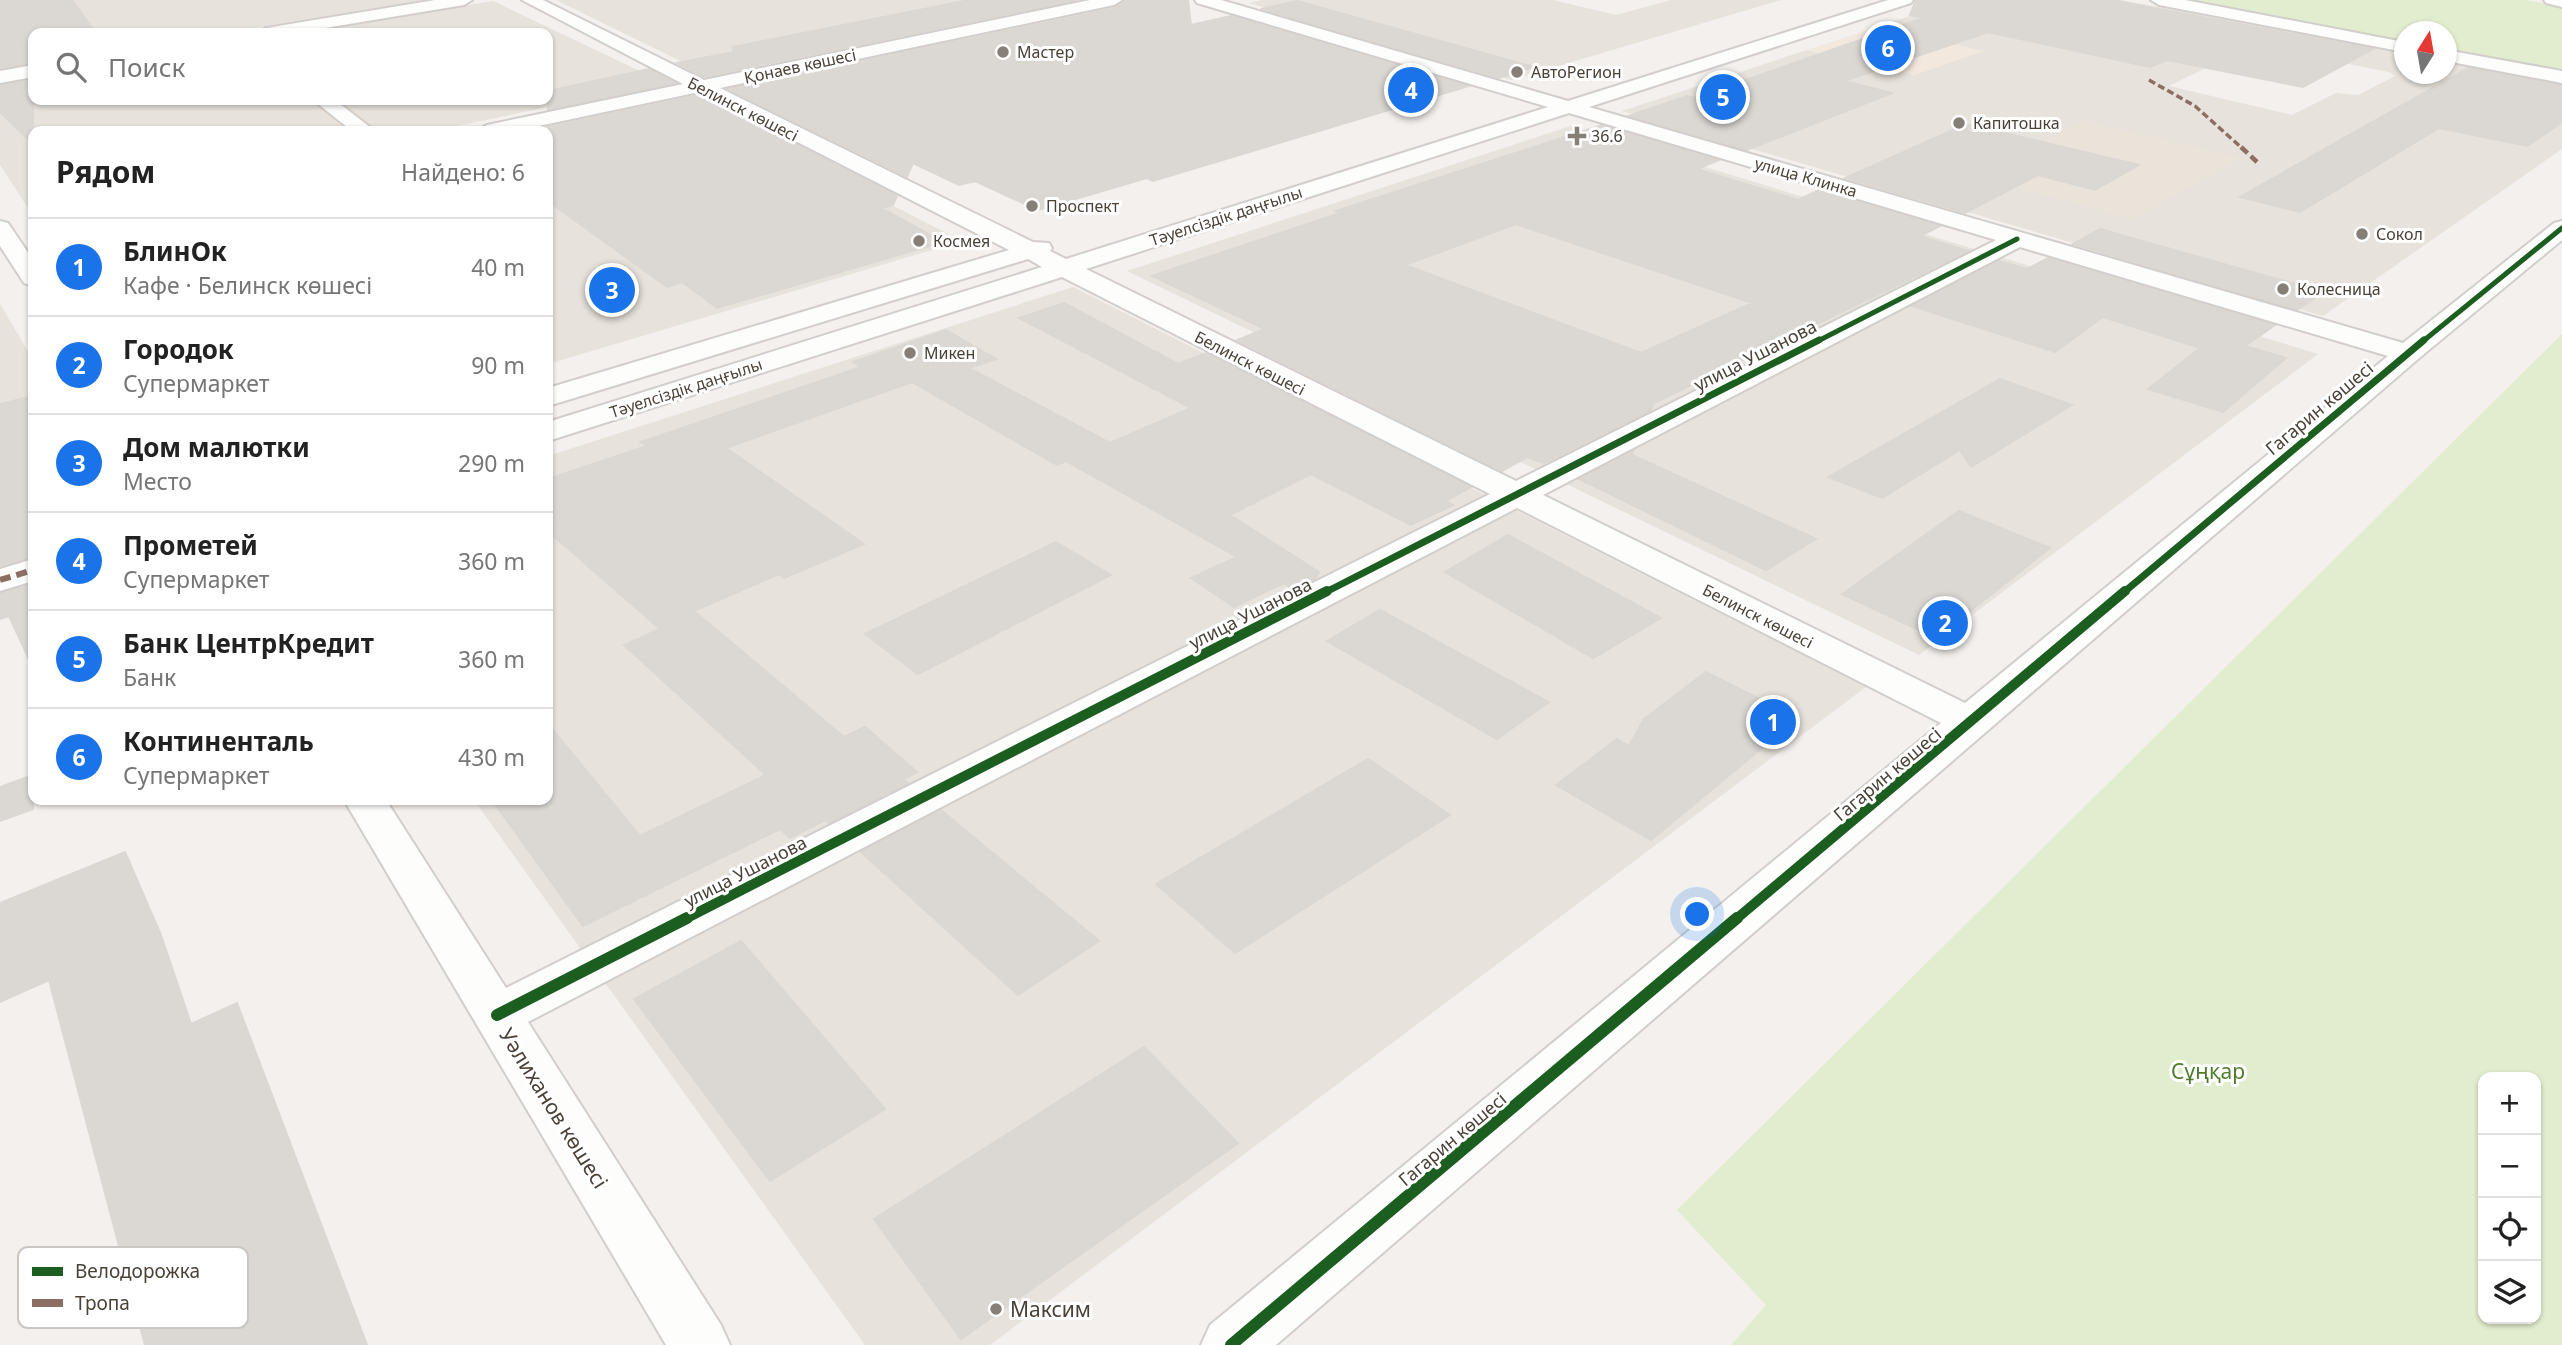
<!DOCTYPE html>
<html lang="ru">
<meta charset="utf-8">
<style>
:root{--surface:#fff;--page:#f6f6f6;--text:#222;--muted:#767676;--line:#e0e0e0;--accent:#1a73e8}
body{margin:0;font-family:"Noto Sans",sans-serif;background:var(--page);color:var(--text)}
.controls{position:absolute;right:21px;bottom:21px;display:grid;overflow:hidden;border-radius:14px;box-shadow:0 2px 5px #0004}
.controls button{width:63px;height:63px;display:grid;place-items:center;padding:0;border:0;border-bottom:2px solid var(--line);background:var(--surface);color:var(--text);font:35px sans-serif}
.compass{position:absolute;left:2394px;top:21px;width:63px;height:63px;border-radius:50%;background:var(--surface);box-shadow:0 2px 5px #0004;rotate:11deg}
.you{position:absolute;left:1698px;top:915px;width:24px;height:24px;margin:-18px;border:5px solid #fff;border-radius:50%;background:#1a73e8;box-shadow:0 0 0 10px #1a73e833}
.badge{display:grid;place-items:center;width:46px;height:46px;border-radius:50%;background:var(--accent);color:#fff;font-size:23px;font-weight:700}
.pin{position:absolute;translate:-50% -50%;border:4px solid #fff;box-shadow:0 2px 7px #0006}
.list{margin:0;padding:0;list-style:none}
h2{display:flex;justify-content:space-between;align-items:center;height:91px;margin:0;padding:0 28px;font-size:30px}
h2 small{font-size:23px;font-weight:400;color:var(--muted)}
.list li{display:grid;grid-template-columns:46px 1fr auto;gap:21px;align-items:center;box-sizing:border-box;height:98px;padding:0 28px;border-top:2px solid var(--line)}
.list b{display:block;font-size:26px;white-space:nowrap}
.list p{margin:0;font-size:23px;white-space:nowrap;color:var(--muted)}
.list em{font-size:23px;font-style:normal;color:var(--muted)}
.icon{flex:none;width:38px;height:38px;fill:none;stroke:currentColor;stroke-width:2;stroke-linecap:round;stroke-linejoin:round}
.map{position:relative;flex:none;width:2562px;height:1345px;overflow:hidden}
.search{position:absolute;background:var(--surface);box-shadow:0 2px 5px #0004;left:28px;top:28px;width:525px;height:77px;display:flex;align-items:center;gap:18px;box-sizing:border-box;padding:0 24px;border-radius:14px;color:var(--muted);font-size:26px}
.panel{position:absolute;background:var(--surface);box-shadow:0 2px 5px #0004;left:28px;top:126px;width:525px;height:679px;border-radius:14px}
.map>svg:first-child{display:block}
.residential{fill:#e7e2db;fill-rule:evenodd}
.commercial{fill:#f2e8de}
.education{fill:#e9e3d9}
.green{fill:#e2ecce;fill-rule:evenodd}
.building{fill:#dbd8d4;stroke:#dbd7d3;stroke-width:2;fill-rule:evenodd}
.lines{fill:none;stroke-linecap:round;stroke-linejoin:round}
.minor-casing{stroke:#d1cecb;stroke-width:4}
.minor{fill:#fdfdfc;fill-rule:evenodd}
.quiet-far2{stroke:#8d6e63;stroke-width:3.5;stroke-dasharray:7 3.5;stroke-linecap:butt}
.quiet-far1{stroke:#8d6e63;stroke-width:4.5;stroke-dasharray:9 4.5;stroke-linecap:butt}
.quiet{stroke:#8d6e63;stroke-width:6;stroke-dasharray:11 6;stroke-linecap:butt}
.cycleway-far3-casing{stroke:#fff;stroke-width:8}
.cycleway-far2-casing{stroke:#fff;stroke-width:10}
.cycleway-far1-casing{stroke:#fff;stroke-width:14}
.cycleway-casing{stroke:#fff;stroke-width:17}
.cycleway-far3{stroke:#1b5e20;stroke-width:5}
.cycleway-far2{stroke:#1b5e20;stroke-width:7}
.cycleway-far1{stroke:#1b5e20;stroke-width:10}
.cycleway{stroke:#1b5e20;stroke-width:12}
.poi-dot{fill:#857f77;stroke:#fff;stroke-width:2.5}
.labels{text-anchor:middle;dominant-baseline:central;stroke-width:6;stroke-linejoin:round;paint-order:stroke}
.far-poi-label{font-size:16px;fill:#4a4238;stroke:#fff;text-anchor:start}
.far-street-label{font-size:16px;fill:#4a4238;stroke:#fff}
.street-label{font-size:18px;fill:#4a4238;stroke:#fff}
.near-park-label{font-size:21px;fill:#4f7c2b;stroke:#fff}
.near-street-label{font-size:21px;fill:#4a4238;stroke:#fff}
.near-poi-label{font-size:21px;fill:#4a4238;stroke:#fff;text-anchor:start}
.key{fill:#fff;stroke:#c9c6c3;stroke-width:2}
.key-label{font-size:19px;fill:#4a4238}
</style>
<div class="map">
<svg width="2562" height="1345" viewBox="0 0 2562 1345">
<rect width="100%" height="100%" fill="#f3f0ed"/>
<!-- residential -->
<path class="residential" d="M0,0H424L221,33H33V64L0,69Z
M556,0H1074L709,75Z
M1262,0H1553L1616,15L1671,0H1781L1511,80L1249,3Z
M1958,0H2121L2404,54V74H2446L2447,62L2562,84V149L2323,316L1622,111L1807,50L1914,75L1982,51L1877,27ZM2273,49L2389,72L2395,76L2358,95L2336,93L2292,115L2169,86L2226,58Z
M493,1L665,83L432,131H33L32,214L0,165V83L33,78V100H548V33H298Z
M682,98L962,241L548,364V131H528Z
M1571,126L2318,354L1919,655L1127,271Z
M1073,287L1866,687L990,1345H865L474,800H548V456Z
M0,304L33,360V521L0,531Z"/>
<!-- commercial -->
<path class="commercial" d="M1877,27L1984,51L1914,75L1807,50Z"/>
<!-- education -->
<path class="education" d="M2086,121L2242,158L2132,219L1970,175Z"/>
<!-- green -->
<path class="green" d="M2179,0H2524L2562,6V72L2447,50L2446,32H2404V42Z
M2562,334V1345H1731L1766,1305L1677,1210ZM2483,1077H2536V1319H2483Z"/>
<!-- building -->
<path class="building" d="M0,0H72L92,28L33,33V63L0,68Z
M969,0H1077L704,77L677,63L734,52L733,47Z
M1124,0H1188L1191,25L1231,16L1469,86L1153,181L1147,178L1038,210L975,181L959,185L913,163L907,177L728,89L1115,8Z
M1916,0H2111L2373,49L2303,87L2167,60L2150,67L1988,32L1844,81L1892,93L1747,150L1629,116L1687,96L1694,98L1923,18L1910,15Z
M1297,1L1534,67L1498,78L1261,9Z
M2468,68L2562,85V122L2527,146L2439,128L2300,212L2240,197Z
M649,69L675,83L548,110V91Z
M33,80V144L0,112V85Z
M699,95L897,196L893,205L881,208L943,242L717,308L682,282L667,287L548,201V127Z
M1966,124L2139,165L2095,190L2038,175L1965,213L1845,178Z
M1602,125L1719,160L1697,169L1798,200L1819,190L1940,226L1920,236L1968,251L1654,403L1650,411L1560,456L1544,463L1527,457L1502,471L1237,340L1265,329L1152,276L1340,213L1336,211ZM1516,224L1752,303L1641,353L1405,265Z
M2100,229L2107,231L2323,292L2297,310L2073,244Z
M2048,258L2275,325L2245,346L2286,358L2223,412L2148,389L2200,348L2103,317L2055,352L1912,306L1999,261L2027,269Z
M1064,303L1178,364L1206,353L1471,487L1446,501L1453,505L1411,525L1311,474L1230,515L1319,572L1315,579L1295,589L1284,583L1234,607L1191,578L1237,557L1066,461L1057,465L912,382L726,448L864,544L784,578L779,574L694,611L844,737L865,727L917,772L904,779L908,783L829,823L825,820L790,838L780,829L583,926L492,800H548V724L640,836L766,775L624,645L660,629L548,531V479L647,446L641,442L861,367L853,362L946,330L996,359L969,368L1110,443L1191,408L1019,318Z
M2000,379L2072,405L1971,467L1960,450L1882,498L1828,477Z
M33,396V557L0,566V404Z
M1633,451L1632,455L1816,539L1766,570L1579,479Z
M1959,511L2050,548L1936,638L1842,594Z
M1508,535L1661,618L1593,658L1445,572Z
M1056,542L1111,575L918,674L865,634Z
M33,584V668L9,616L0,619V593Z
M1380,610L1508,680L1549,702L1497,739L1327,641Z
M1706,672L1798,718L1651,840L1556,785L1617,739L1629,746L1644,719Z
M1368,759L1450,815L1235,953L1156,884Z
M33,775V809L0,821V787Z
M941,810L1099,941L1018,995L861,852Z
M125,852L161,935L191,1024L237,1003L367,1345H145L49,980L0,1002V903Z
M741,941L885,1109L770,1181L634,999Z
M1144,1047L1238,1143L961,1339L874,1219Z"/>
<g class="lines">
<defs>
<path id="minor" d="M435,0H472L464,5L295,33H257L266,28Z
M522,0H543L704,80L1090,0H1122L1114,5L720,88L1033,242L1049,243L1052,248L1050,251L1066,259L1548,107L1197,3L1195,0H1221L1568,101L1888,0H1913L1911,3L1589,107L2403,343L2554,223L2562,221V240L2418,359L1276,1345H1201L1210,1325L1941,723L1517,508L528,1022L721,1325L730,1345H666L344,800H386L506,988L1490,494L1062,277L548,441V422L1042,267L1028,259L548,406V388L1009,250L699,92L515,131H477L487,125L683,84ZM1569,113L1996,240L1516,481L1086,269ZM2020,247L2388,356L1965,703L1543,495Z
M2151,0H2185L2404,42V52L2159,5Z
M2544,0H2562V7L2546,3Z
M2446,50L2562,71V83L2446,61Z
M33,65V77L0,83V71Z
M313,100H335L375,131H352Z
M0,221L8,223L33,260V286L24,283L0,246Z
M33,559V581L0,591V569Z"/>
</defs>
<!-- minor casing -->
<use href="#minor" class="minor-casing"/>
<!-- minor -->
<use href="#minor" class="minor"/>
<!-- quiet-far2 -->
<path class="quiet-far2" d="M2149,80L2195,106L2243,149"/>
<!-- quiet-far1 -->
<path class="quiet-far1" d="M2241,147L2257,162"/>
<!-- quiet -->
<path class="quiet" d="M0,580L33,570"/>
<defs>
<path id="cycleway-far3" d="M1816,342L2017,239
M2422,342L2562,228"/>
<path id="cycleway-far2" d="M1324,593L1819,340
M2123,593L2424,340"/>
<path id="cycleway-far1" d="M683,920L1327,591
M1735,920L2125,591"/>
<path id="cycleway" d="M497,1015L687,918
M1231,1345L1737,918"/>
</defs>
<!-- cycleway-far3 casing -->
<use href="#cycleway-far3" class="cycleway-far3-casing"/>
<!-- cycleway-far2 casing -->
<use href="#cycleway-far2" class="cycleway-far2-casing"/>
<!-- cycleway-far1 casing -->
<use href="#cycleway-far1" class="cycleway-far1-casing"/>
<!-- cycleway casing -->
<use href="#cycleway" class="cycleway-casing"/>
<!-- cycleway-far3 -->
<use href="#cycleway-far3" class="cycleway-far3"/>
<!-- cycleway-far2 -->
<use href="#cycleway-far2" class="cycleway-far2"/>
<!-- cycleway-far1 -->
<use href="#cycleway-far1" class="cycleway-far1"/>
<!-- cycleway -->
<use href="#cycleway" class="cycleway"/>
</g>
<!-- markers -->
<g class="poi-dot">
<circle cx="1003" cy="52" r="7"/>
<circle cx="1517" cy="72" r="7"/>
<circle cx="1959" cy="123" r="7"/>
<path d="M1573.5 125.5h7v7h7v7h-7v7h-7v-7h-7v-7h7z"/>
<circle cx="1032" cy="206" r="7"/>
<circle cx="2362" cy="234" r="7"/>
<circle cx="919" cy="241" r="7"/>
<circle cx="2283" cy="289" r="7"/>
<circle cx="910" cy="353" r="7"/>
<circle cx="996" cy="1309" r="7"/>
</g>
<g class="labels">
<!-- far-poi labels -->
<g class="far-poi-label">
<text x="1017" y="52">Мастер</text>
<text x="1531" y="72">АвтоРегион</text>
<text x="1973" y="123">Капитошка</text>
<text x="1591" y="136">36.6</text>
<text x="1046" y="206">Проспект</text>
<text x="2376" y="234">Сокол</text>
<text x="933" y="241">Космея</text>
<text x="2297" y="289">Колесница</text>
<text x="924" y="353">Микен</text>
</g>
<!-- far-street labels -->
<g class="far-street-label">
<text transform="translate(800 66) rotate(-12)">Қонаев көшесі</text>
<text transform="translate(743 109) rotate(27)">Белинск көшесі</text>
<text transform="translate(1806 177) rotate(16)">улица Клинка</text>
<text transform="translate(1226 216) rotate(-18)">Тәуелсіздік даңғылы</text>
<text transform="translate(1250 363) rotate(27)">Белинск көшесі</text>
<text transform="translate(686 388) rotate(-18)">Тәуелсіздік даңғылы</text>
<text transform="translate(1758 616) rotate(27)">Белинск көшесі</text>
</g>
<!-- street labels -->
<g class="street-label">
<text transform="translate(1755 355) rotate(-27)">улица Ушанова</text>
<text transform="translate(2319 408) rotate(-40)">Гагарин көшесі</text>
<text transform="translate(1250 613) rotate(-27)">улица Ушанова</text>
<text transform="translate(1887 774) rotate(-40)">Гагарин көшесі</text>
<text transform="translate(745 871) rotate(-27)">улица Ушанова</text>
<text transform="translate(1452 1139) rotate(-40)">Гагарин көшесі</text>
</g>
<!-- near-park labels -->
<g class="near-park-label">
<text x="2208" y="1071">Сұңқар</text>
</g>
<!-- near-street labels -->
<g class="near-street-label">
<text transform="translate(554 1108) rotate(58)">Уәлиханов көшесі</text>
</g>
<!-- near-poi labels -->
<g class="near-poi-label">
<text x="1010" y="1309">Максим</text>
</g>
</g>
<!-- legend -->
<rect x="18" y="1247" width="230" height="81" rx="10" class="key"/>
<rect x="32" y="1267" width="31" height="9" fill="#1b5e20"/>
<rect x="32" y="1299" width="31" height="8" fill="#8d6e63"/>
<g class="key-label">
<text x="75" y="1278">Велодорожка</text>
<text x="75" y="1310">Тропа</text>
</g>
</svg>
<div class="controls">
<button>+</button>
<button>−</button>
<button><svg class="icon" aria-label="locate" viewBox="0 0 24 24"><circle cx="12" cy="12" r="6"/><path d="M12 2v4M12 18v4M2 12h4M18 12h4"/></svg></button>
<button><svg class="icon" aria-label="layers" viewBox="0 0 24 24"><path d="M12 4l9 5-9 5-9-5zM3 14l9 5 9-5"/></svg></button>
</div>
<svg class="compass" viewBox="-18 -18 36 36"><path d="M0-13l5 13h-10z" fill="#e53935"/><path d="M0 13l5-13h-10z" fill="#767676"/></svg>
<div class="you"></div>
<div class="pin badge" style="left:1773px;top:722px">1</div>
<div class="pin badge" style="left:1945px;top:623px">2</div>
<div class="pin badge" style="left:612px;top:290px">3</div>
<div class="pin badge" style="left:1411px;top:90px">4</div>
<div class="pin badge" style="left:1723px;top:97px">5</div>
<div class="pin badge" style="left:1888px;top:48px">6</div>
<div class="search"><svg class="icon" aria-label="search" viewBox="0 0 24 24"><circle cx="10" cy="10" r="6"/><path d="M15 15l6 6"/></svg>Поиск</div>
<section class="panel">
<h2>Рядом<small>Найдено: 6</small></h2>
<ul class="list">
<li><span class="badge">1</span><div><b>БлинОк</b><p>Кафе · Белинск көшесі</p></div><em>40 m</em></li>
<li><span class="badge">2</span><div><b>Городок</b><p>Супермаркет</p></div><em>90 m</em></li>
<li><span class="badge">3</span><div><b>Дом малютки</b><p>Место</p></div><em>290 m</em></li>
<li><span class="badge">4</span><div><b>Прометей</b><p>Супермаркет</p></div><em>360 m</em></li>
<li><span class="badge">5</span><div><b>Банк ЦентрКредит</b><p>Банк</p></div><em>360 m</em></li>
<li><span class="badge">6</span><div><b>Континенталь</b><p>Супермаркет</p></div><em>430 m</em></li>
</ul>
</section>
</div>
